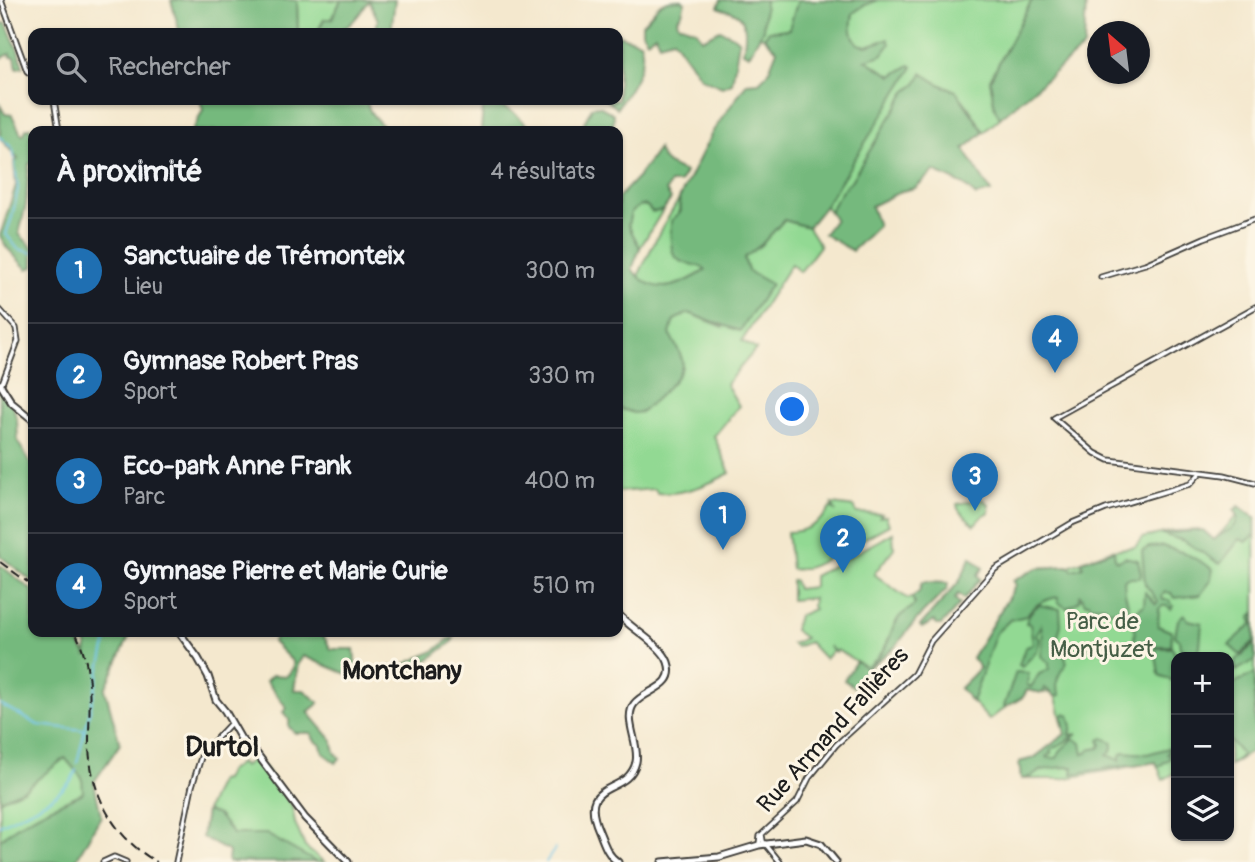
<!DOCTYPE html>
<html lang="fr">
<meta charset="utf-8">
<style>
:root{--surface:#171b24;--page:#242831;--text:#f1f3f6;--muted:#9ea1a6;--line:#363941;--accent:#1f6fb2}
body{margin:0;font-family:Pangolin,sans-serif;background:var(--page);color:var(--text)}
.controls{position:absolute;right:21px;bottom:21px;display:grid;overflow:hidden;border-radius:14px;box-shadow:0 2px 5px #0004}
.controls button{width:63px;height:63px;display:grid;place-items:center;padding:0;border:0;border-bottom:2px solid var(--line);background:var(--surface);color:var(--text);font:35px sans-serif}
.compass{position:absolute;left:1087px;top:21px;width:63px;height:63px;border-radius:50%;background:var(--surface);box-shadow:0 2px 5px #0004;rotate:332deg}
.you{position:absolute;left:793px;top:410px;width:24px;height:24px;margin:-18px;border:5px solid #fff;border-radius:50%;background:#1a73e8;box-shadow:0 0 0 10px #1a73e833}
.badge{display:grid;place-items:center;width:46px;height:46px;border-radius:50%;background:var(--accent);color:#fff;font-size:23px;font-weight:700}
.pin{position:absolute;translate:-50% -58px;filter:drop-shadow(0 2px 4px #0008)}
.pin::after{content:'';position:absolute;top:37px;width:24px;height:21px;background:inherit;clip-path:polygon(0 0,100% 0,50% 100%)}
.list{margin:0;padding:0;list-style:none}
h2{display:flex;justify-content:space-between;align-items:center;height:91px;margin:0;padding:0 28px;font-size:30px}
h2 small{font-size:23px;font-weight:400;color:var(--muted)}
.list li{display:grid;grid-template-columns:46px 1fr auto;gap:21px;align-items:center;box-sizing:border-box;height:105px;padding:0 28px;border-top:2px solid var(--line)}
.list b{display:block;font-size:26px;white-space:nowrap}
.list p{margin:0;font-size:23px;white-space:nowrap;color:var(--muted)}
.list em{font-size:23px;font-style:normal;color:var(--muted)}
.icon{flex:none;width:38px;height:38px;fill:none;stroke:currentColor;stroke-width:2;stroke-linecap:round;stroke-linejoin:round}
.map{position:relative;flex:none;width:1255px;height:862px;overflow:hidden}
.search{position:absolute;background:var(--surface);box-shadow:0 2px 5px #0004;left:28px;top:28px;width:595px;height:77px;display:flex;align-items:center;gap:18px;box-sizing:border-box;padding:0 24px;border-radius:14px;color:var(--muted);font-size:26px}
.panel{position:absolute;background:var(--surface);box-shadow:0 2px 5px #0004;left:28px;top:126px;width:595px;height:511px;border-radius:14px}
.map>svg:first-child{display:block}
.green{fill:#92d993;stroke:#577a58;stroke-width:2}
.forest{fill:#75b97d;stroke:#486a4c;stroke-width:2}
.lines{fill:none;stroke-linecap:round;stroke-linejoin:round}
.stream{stroke:#6ac2e7;stroke-width:2}
.minor-casing{stroke:#3c3b37;stroke-width:7}
.major-casing{stroke:#3c3b37;stroke-width:9}
.minor{stroke:#fff;stroke-width:3.5}
.major{stroke:#fff;stroke-width:5}
.rail{stroke:#1c1c1c;stroke-width:2;stroke-dasharray:10 5;stroke-linecap:butt}
.labels{text-anchor:middle;dominant-baseline:central;stroke-width:6;stroke-linejoin:round;paint-order:stroke}
.park-label{font-size:24px;fill:#455e46;stroke:#fcf5e5}
.street-label{font-size:24px;fill:#1c1c1c;stroke:#fcf5e5}
.neighbourhood-label{font-size:26px;font-weight:bold;fill:#1c1c1c;stroke:#fcf5e5}
.quarter-label{font-size:28px;font-weight:bold;fill:#1c1c1c;stroke:#fcf5e5}
</style>
<div class="map">
<svg width="1255" height="862" viewBox="0 0 1255 862">
<rect width="100%" height="100%" fill="#fcf5e5"/>
<filter id="ink" filterUnits="userSpaceOnUse"><feTurbulence type="fractalNoise" baseFrequency=".0143" numOctaves="2"/><feDisplacementMap in="SourceGraphic" scale="14" xChannelSelector="R" yChannelSelector="G"/><feConvolveMatrix kernelMatrix="1 2 1 2 8 2 1 2 1" color-interpolation-filters="sRGB"/></filter>
<filter id="wash" filterUnits="userSpaceOnUse"><feTurbulence type="fractalNoise" baseFrequency=".00686" numOctaves="4" result="noise"/><feDisplacementMap in="SourceGraphic" scale="28" xChannelSelector="R" yChannelSelector="G"/><feGaussianBlur stdDeviation="1.57" result="paint"/><feColorMatrix in="noise" values="0 0 0 0 0 0 0 0 0 0 0 0 0 0 0 0 0 1.4 0 .05"/><feComposite in="paint" operator="in"/></filter>
<g filter="url(#wash)">
<rect width="100%" height="100%" fill="#f4e8ce"/>
<!-- green -->
<path class="green" d="M297,0H341L331,20L324,19L317,33H298Z
M765,0H798L789,29L769,31L764,37L758,36L763,30Z
M878,0H1032L990,80L995,108L1000,118L984,132C971,112 959,83 932,84C920,84 915,85 906,92L851,181L842,190L829,212L825,206L910,65L892,76L866,60L882,41L867,46L858,45C850,33 851,25 853,13L865,5Z
M679,199L680,261L695,263L707,269C689,281 655,299 638,276L658,235Z
M640,205L647,206L652,212L663,210L640,248L628,225L631,212Z
M784,220L808,227L820,246L800,272L791,264L742,341L756,349L726,384L739,406L714,436L730,473C707,485 684,495 657,493L655,489L618,492V408L634,413C647,402 687,378 682,360C680,351 673,342 670,334L673,320L689,313L723,327L748,271L744,258L762,244Z
M983,499L989,505V513L985,514L974,525L958,509L957,504Z
M832,504L855,507L856,513L882,514L880,517L886,516L889,525L836,554L834,551L830,555H826L828,558C816,565 804,571 791,569L787,532C806,532 821,523 831,507L836,512Z
M1239,506L1255,518V742L1251,745L1254,750L1229,766V657H1176V772L1163,780L1156,762L1061,779H1021L1019,762L1034,758L1065,734L1056,697L1048,692L1043,693L1027,690L1023,697L1016,699L989,720L960,688L980,668L972,658L1016,585L1013,581L1037,568L1069,566L1111,550L1135,547L1142,538L1174,531L1203,530L1214,540L1238,515L1234,510Z
M893,533L894,548L874,574L908,599L912,597L915,604C910,611 903,612 898,619C884,641 891,649 866,667L837,650L835,652L829,646L832,651L825,659L809,642L796,647L792,644L805,638L794,630L798,616L814,609L812,606L813,598L791,600V580H794L797,589L814,587V576Z
M256,756L292,806L295,823L305,847L324,862H314L266,834H233L218,815L206,811L219,781L224,780L228,772L240,763L243,767Z
M65,757L83,778V793C53,806 24,818 0,840V800L25,789Z"/>
<!-- forest -->
<path class="forest" d="M171,0H297L298,33H180Z
M341,0H395L391,33H375L378,20L369,1C352,24 348,33 317,33L324,19H332Z
M682,0L685,2L682,13L677,19L678,24L696,30L702,39L720,30L732,35L739,41L732,83L722,87L701,78L673,39L659,43L655,34L647,40L642,32V24C660,8 654,0 682,0Z
M721,0H765L763,30L749,55L743,52C745,40 749,20 735,13C729,10 724,11 718,7Z
M798,0H878L865,5L853,13C851,25 850,34 858,44L867,46L888,39L890,44L882,55L866,60L892,76L910,65L913,67L825,206L808,227L784,220L762,244L744,258L748,271L771,284L740,331L689,313L674,320L670,334C673,342 680,351 682,360C686,375 653,401 642,412L634,413L618,408V198L637,178L658,149C662,163 672,167 685,172L680,183H670L666,191L671,199L663,210L652,212L647,206L641,205L631,212L628,225L640,248L632,269C654,298 680,287 706,270C698,264 687,265 679,260C668,253 671,232 671,221L681,211L679,199L713,131L747,83L759,82L768,73L777,50L764,37L769,31L789,29Z
M1032,0H1086L1084,47L1000,118L995,109L990,80Z
M6,23L18,50L23,67L17,68L15,57H11L10,54L0,59V24Z
M618,35L640,42C649,63 629,91 617,108L606,100H618Z
M922,73L939,84L956,91L984,132L964,149L991,192L976,196L964,185L934,171L915,188L902,191L871,206L878,226L852,251L824,234L835,219L829,212L842,190L851,181L906,92L916,84Z
M200,100H367C368,116 379,118 385,131H192L203,110Z
M0,105L5,114L12,115L21,134L23,135L27,128H31L33,134V162L29,164L26,204L19,234L33,248V267L27,269L7,248L0,236L16,185L14,162L18,159L0,138Z
M492,105C511,107 520,117 532,131H481L483,107Z
M599,106L614,114L613,128L610,131H580L592,107Z
M0,385L12,403L17,420L18,442L33,468V582L0,556Z
M1239,506L1255,518V535L1246,542L1240,539L1220,564L1184,541L1162,534L1203,530L1214,540C1224,530 1238,531 1238,515L1234,510Z
M1162,546L1185,553L1213,569L1210,582L1200,595L1174,598L1171,593L1165,592L1162,596L1163,600H1169L1173,606L1171,609L1167,606H1162L1159,609L1158,626L1172,632L1171,646H1134L1135,612L1144,605L1145,592L1156,604L1158,601L1145,584L1142,551L1149,547Z
M1114,550L1115,560L1119,561L1125,557L1138,560L1141,574L1140,578H1128L1124,580L1125,593L1129,608L1127,611H1109L1104,606H1091L1089,603H1085L1080,595L1079,601L1067,608L1059,603L1058,597C1044,600 1034,604 1026,616L1010,620L996,633L972,702L960,688L980,668L972,658L1016,585L1013,581L1037,568L1069,566L1072,570L1083,567L1082,561Z
M971,557L983,568L977,575L980,579L964,599L958,594L955,599L960,604L941,625H937L934,621L922,628L920,626L959,582Z
M0,565L33,591V632H73L86,655L87,646L79,632H131L105,689L120,744L94,782L101,816L75,862H0V840C25,817 53,807 83,793L82,778L65,758L25,789L0,800Z
M922,582L948,583L947,589L918,618L895,647L865,671L854,687L844,680L856,661L866,667C891,650 885,641 898,619C902,612 910,611 915,604L912,597L919,592Z
M1039,605L1060,609L1061,625L1056,644L1068,642L1096,646L1083,650L1063,649L1067,663C1059,673 1053,683 1060,695L1056,697L1045,688L1043,693L1027,690L1023,697L1006,707L1004,706L1016,672L1029,673L1027,685L1031,687L1039,674L1049,669V663L1041,656L1043,640L1041,625L1036,636L1040,639L1037,651L1022,667L1019,665L1025,648L1033,644L1030,624L1026,623C1027,616 1033,608 1039,605Z
M1254,613L1255,660L1236,671L1234,662L1254,644L1253,642L1240,655L1229,645L1253,623L1250,618Z
M1184,614L1188,620L1202,623L1200,646L1196,655L1180,648L1179,640L1175,636L1178,620Z
M280,632H321L331,649H354L356,669L401,666L436,650L449,639L454,638L451,643C430,657 414,676 387,677C374,677 360,672 349,675L303,656L298,664L294,690H304L319,703L308,712L332,740L335,752L340,758L336,763L323,753L321,745L314,740L311,733H295L289,727V719L283,712L287,708L266,681L272,675L287,676L293,668V662L273,642L275,636Z
M1155,648H1172L1177,657L1176,682L1159,675Z
M1255,673V742L1251,746L1254,750L1229,766L1242,755L1229,740V686Z
M1065,713L1069,715L1072,726L1070,735L1078,734L1051,750L1052,754L1047,756V758H1057L1061,750L1074,738L1081,743L1083,754L1087,753L1088,750L1099,748L1101,745L1099,740L1103,738L1113,742L1111,751L1107,755L1120,760V755L1124,752L1147,754L1172,747L1167,754L1173,756L1158,767L1156,762L1133,766L1126,765L1072,774L1073,767C1064,767 1052,768 1043,770C1034,773 1031,779 1021,779L1019,762L1034,758L1065,734L1062,716Z
M206,811L218,815L233,834H266L316,862H228L229,852L202,837Z"/>
<g class="lines">
<!-- stream -->
<path class="stream" d="M0,137L13,149L18,189L12,217L6,234L18,249L33,253
M0,704L38,725L84,730
M77,763L109,632
M0,825C21,814 71,794 76,770
M546,862L555,849"/>
</g>
</g>
<g filter="url(#ink)">
<g class="lines">
<defs>
<path id="minor" d="M1,0L27,71L33,76
M54,100L59,131
M1101,277L1145,264L1204,238L1255,219
M1255,307L1054,418L1095,453L1109,460L1224,475L1255,483
M0,310L16,328L18,341L1,386
M762,835L763,841L780,862
M759,845L760,836L797,802L809,778L836,745L914,674L931,641L995,569L1072,523L1106,509L1190,484L1201,472
M103,862L114,857L126,862
M176,862L192,786L202,754L231,723"/>
<path id="major" d="M0,384L12,403L33,420
M618,614C630,628 662,645 668,662C677,688 645,689 634,704C623,719 640,744 636,762C628,797 576,778 599,831C604,843 607,855 618,862
M179,632L198,658L208,676L216,700L225,711L241,739L257,754L305,818L348,862
M662,862L719,857L759,845L806,839L821,844L836,862"/>
</defs>
<!-- minor casing -->
<use href="#minor" class="minor-casing"/>
<!-- major casing -->
<use href="#major" class="major-casing"/>
<!-- minor -->
<use href="#minor" class="minor"/>
<!-- major -->
<use href="#major" class="major"/>
<!-- rail -->
<path class="rail" d="M0,562L33,586
M75,632C94,668 89,703 89,742C89,791 113,838 157,862"/>
</g>
</g>
<g class="labels">
<!-- park labels -->
<g class="park-label">
<text x="1102" y="621">Parc de<tspan x="1102" dy="28">Montjuzet</tspan></text>
</g>
<!-- street labels -->
<g class="street-label">
<text transform="translate(833 730) rotate(-48)">Rue Armand Fallières</text>
</g>
<!-- neighbourhood labels -->
<g class="neighbourhood-label">
<text x="402" y="671">Montchany</text>
</g>
<!-- quarter labels -->
<g class="quarter-label">
<text x="222" y="747">Durtol</text>
</g>
</g>
</svg>
<div class="controls">
<button>+</button>
<button>−</button>
<button><svg class="icon" aria-label="layers" viewBox="0 0 24 24"><path d="M12 4l9 5-9 5-9-5zM3 14l9 5 9-5"/></svg></button>
</div>
<svg class="compass" viewBox="-18 -18 36 36"><path d="M0-13l5 13h-10z" fill="#e53935"/><path d="M0 13l5-13h-10z" fill="#9ea1a6"/></svg>
<div class="you"></div>
<div class="pin badge" style="left:723px;top:550px">1</div>
<div class="pin badge" style="left:843px;top:573px">2</div>
<div class="pin badge" style="left:975px;top:511px">3</div>
<div class="pin badge" style="left:1055px;top:373px">4</div>
<div class="search"><svg class="icon" aria-label="search" viewBox="0 0 24 24"><circle cx="10" cy="10" r="6"/><path d="M15 15l6 6"/></svg>Rechercher</div>
<section class="panel">
<h2>À proximité<small>4 résultats</small></h2>
<ul class="list">
<li><span class="badge">1</span><div><b>Sanctuaire de Trémonteix</b><p>Lieu</p></div><em>300 m</em></li>
<li><span class="badge">2</span><div><b>Gymnase Robert Pras</b><p>Sport</p></div><em>330 m</em></li>
<li><span class="badge">3</span><div><b>Eco-park Anne Frank</b><p>Parc</p></div><em>400 m</em></li>
<li><span class="badge">4</span><div><b>Gymnase Pierre et Marie Curie</b><p>Sport</p></div><em>510 m</em></li>
</ul>
</section>
</div>
